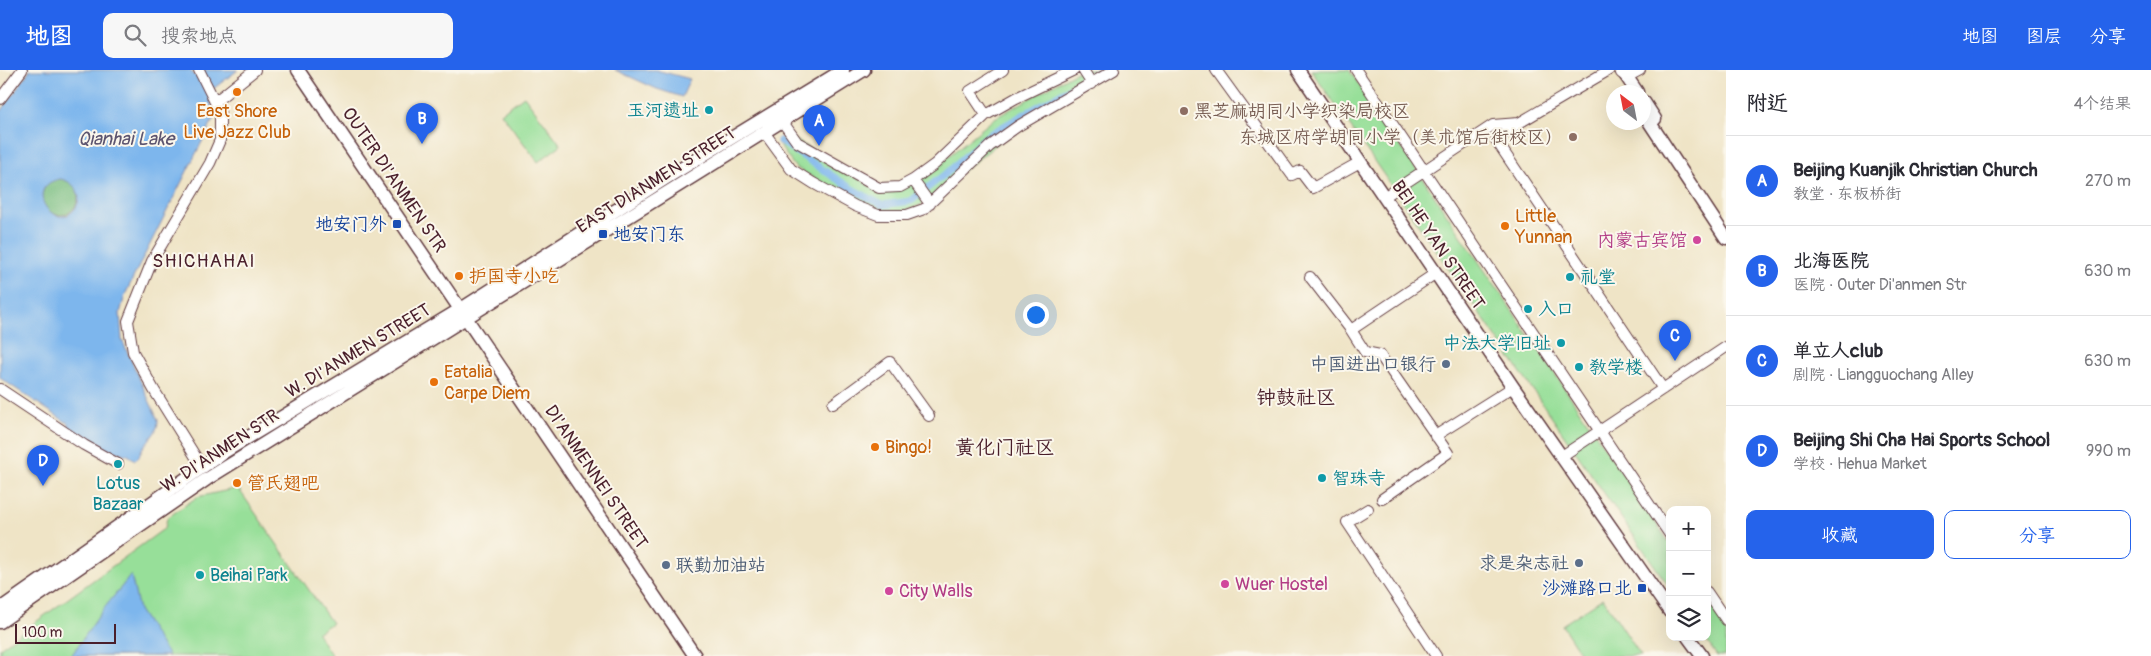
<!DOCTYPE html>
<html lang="zh">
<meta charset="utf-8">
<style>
:root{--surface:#fff;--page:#f7f7f7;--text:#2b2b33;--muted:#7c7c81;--line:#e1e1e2;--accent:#2563eb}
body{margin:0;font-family:Pangolin,"LXGW WenKai TC",sans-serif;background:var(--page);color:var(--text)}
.controls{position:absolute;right:15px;bottom:15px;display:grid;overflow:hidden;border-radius:10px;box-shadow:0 5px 20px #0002}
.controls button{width:45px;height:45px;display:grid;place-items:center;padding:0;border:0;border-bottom:1px solid var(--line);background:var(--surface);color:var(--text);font:25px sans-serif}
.compass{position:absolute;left:1606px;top:15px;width:45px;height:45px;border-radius:50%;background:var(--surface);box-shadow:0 5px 20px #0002;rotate:328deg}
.scale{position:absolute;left:15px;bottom:12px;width:101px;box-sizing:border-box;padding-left:5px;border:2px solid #4a1f2b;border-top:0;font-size:14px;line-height:18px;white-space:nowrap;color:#4a1f2b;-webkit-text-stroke:4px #fbf7ec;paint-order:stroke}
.you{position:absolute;left:1035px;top:244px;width:18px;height:18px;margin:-12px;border:4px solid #fff;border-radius:50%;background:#1a73e8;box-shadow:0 0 0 8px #1a73e833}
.badge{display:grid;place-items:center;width:32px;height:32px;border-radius:50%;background:var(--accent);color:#fff;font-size:16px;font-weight:700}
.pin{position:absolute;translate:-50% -41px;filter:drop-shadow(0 1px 2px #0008)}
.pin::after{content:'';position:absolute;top:26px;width:18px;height:15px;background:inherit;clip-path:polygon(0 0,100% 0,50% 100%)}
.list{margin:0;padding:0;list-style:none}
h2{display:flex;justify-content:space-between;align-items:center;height:65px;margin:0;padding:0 20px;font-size:21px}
h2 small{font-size:16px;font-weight:400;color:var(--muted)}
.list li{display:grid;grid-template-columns:32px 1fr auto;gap:15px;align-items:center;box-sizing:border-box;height:90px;padding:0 20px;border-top:1px solid var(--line)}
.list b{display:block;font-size:19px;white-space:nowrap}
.list p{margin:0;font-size:16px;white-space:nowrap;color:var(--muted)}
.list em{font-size:16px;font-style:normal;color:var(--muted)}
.actions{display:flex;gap:10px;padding:15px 20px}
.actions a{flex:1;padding:11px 0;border:1px solid var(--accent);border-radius:10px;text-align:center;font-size:18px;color:var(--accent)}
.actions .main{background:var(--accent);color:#fff}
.icon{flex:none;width:28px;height:28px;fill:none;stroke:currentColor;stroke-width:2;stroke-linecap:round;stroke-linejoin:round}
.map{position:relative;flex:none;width:1726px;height:586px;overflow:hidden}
header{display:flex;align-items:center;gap:30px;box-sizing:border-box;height:70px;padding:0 25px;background:var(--accent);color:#fff}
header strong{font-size:24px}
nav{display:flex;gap:28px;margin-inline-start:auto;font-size:18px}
.search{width:350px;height:45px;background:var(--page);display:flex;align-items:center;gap:12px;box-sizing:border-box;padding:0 18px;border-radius:10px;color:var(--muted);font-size:19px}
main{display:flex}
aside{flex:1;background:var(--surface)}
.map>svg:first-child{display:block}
.green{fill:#97df99;stroke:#707f62}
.forest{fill:#79be81;stroke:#626e56}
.water{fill:#7db6ed;stroke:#646a8c;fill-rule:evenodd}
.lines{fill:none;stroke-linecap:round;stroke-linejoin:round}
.canal{stroke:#7db6ed;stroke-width:7}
.minor-casing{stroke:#633d42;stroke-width:12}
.major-casing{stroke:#633d42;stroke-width:15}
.minor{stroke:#fff;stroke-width:10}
.major{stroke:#fff;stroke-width:12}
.food-dot{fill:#e8710a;stroke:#fbf7ec;stroke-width:2}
.culture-dot{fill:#0f9aa8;stroke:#fbf7ec;stroke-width:2}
.education-dot{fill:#8d6e63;stroke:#fbf7ec;stroke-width:2}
.transit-dot{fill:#1a4fb4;stroke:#fbf7ec;stroke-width:2}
.hotel-dot{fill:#d1479c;stroke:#fbf7ec;stroke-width:2}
.service-dot{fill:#5c6f8a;stroke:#fbf7ec;stroke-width:2}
.labels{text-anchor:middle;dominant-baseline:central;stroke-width:4;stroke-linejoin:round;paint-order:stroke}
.culture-label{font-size:18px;fill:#0d838f;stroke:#fbf7ec;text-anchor:start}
.food-label{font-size:18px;fill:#c56008;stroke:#fbf7ec;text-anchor:start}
.education-label{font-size:18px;fill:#785e54;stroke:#fbf7ec;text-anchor:start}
.street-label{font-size:18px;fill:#4a1f2b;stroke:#fbf7ec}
.transit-label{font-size:18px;fill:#164399;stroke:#fbf7ec;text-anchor:end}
.hotel-label{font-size:18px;fill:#b23c85;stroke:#fbf7ec;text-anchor:start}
.service-label{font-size:18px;fill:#4e5e75;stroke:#fbf7ec;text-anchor:end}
.water-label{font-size:19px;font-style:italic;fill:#5c546f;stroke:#fbf7ec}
.neighbourhood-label{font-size:19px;letter-spacing:1px;fill:#4a1f2b;stroke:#fbf7ec}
.quarter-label{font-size:20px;fill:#4a1f2b;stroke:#fbf7ec}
</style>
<header>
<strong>地图</strong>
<div class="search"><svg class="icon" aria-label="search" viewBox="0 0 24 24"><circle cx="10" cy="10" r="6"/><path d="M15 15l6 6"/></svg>搜索地点</div>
<nav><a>地图</a><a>图层</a><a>分享</a></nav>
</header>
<main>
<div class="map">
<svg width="1726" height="586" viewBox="0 0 1726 586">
<rect width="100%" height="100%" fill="#fbf7ec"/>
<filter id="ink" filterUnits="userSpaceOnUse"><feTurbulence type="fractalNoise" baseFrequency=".02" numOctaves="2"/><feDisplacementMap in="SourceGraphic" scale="10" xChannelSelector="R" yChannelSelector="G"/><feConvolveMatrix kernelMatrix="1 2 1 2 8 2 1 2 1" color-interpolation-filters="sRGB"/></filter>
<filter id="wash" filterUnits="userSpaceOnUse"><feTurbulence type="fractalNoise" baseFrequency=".0096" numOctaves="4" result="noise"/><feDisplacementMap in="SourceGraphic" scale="20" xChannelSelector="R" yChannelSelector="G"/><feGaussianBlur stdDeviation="1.12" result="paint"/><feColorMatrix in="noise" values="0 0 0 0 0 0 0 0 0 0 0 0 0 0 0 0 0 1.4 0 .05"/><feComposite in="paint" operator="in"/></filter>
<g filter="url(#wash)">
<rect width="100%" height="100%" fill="#efe4c6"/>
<!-- green -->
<path class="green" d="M1080,0H1110L1035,44L922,134L904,142L883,145L865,138L795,97L777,72L788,65L874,118L923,107L995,48Z
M1311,0H1349L1670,474V518Z
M524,26L561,75L538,92L501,43Z
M238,418L332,553L317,563L332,586H0V578L165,458L167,448L197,427Z
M1603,528L1641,586H1582L1562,555Z
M1707,529L1726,557V586H1717L1704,567H1707Z"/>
<!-- forest -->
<path class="forest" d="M42 127a18 18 0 1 1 36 0a18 18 0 1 1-36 0Z"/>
<!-- water -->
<path class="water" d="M30,0H189L196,6L205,0H238L209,22L214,48L135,204L125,225L120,243L122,270L158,350C159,366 141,373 139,387L135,390L128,385L96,377L67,358L69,354L0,308V43ZM60,109C73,111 84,124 76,137C57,166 20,117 60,109Z
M615,0H656L690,9L682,27L657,19Z
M131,505L139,540L169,586H71L105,537Z"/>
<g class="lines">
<!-- canal -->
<path class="canal" d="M780,71L849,117L882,135L911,131L949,101L988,65L1102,0"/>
</g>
</g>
<g filter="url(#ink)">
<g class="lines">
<defs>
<path id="minor" d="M199,0L220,42V70L210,93L152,191L128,251L133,282L154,320L202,397
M1083,0L1092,14
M1216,0L1292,105L1300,101L1313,118L1360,92
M1356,0L1670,465
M1621,3L1627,7L1640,0
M0,29L22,0
M216,31L255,0
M986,45L970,21L1003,0
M782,51L797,72L879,118L900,117L913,110L935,94L986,45L1016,28L1074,0
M1519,53L1496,70L1663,319
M764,62L791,99L813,113L855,136L878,145H907L924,139L990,76L1018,56L1114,0
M913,110L930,134
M1384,127L1493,55L1519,53L1609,0
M1310,207L1351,260L1436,203
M1351,260L1365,282L1380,285L1448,383L1382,429
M0,319L84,375L118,394
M833,334L890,292L929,346
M1435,366L1513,317
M1562,386L1726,277
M1368,439L1347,452L1436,586
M1707,522L1726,550"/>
<path id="major" d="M298,0L695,586
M1298,0L1513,317L1670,542
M1622,0L1637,22
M1644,32L1655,49
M1644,44L1726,168
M0,539L224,382L461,239L671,105L843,0
M0,552L207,409L864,0
M1688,567L1702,586"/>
</defs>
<!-- minor casing -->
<use href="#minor" class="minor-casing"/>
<!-- major casing -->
<use href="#major" class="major-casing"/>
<!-- minor -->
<use href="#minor" class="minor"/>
<!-- major -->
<use href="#major" class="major"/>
</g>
</g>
<!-- markers -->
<g class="food-dot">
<circle cx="237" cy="22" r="5"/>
<circle cx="1505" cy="156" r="5"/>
<circle cx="459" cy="206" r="5"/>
<circle cx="434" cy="312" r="5"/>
<circle cx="875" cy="377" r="5"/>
<circle cx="237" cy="413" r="5"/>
</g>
<g class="culture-dot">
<circle cx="709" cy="40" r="5"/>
<circle cx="1570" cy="207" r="5"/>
<circle cx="1528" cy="239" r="5"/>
<circle cx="1561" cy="273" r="5"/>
<circle cx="1579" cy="297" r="5"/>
<circle cx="118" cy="394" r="5"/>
<circle cx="1322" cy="408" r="5"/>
<circle cx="200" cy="505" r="5"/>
</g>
<g class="education-dot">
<circle cx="1184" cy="41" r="5"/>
<circle cx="1573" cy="67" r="5"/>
</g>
<g class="transit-dot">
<rect x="392" y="149" width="10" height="10" rx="2.5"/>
<rect x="598" y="159" width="10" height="10" rx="2.5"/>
<rect x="1637" y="513" width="10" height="10" rx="2.5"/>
</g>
<g class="hotel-dot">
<circle cx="1697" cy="170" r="5"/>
<circle cx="1225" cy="514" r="5"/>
<circle cx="889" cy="521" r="5"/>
</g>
<g class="service-dot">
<circle cx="1446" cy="294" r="5"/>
<circle cx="1579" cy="493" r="5"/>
<circle cx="666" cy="495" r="5"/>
</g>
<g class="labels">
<!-- culture labels -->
<g class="culture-label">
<text x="699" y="40" text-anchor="end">玉河遗址</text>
<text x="1580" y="207">礼堂</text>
<text x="1538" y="239">入口</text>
<text x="1551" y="273" text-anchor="end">中法大学旧址</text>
<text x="1589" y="297">教学楼</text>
<text x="1332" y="408">智珠寺</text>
<text x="118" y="413" text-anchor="middle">Lotus<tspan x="118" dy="21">Bazaar</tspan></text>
<text x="210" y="505">Beihai Park</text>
</g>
<!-- food labels -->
<g class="food-label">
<text x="237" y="41" text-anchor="middle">East Shore<tspan x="237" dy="21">Live Jazz Club</tspan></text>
<text x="1515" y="146">Little<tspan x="1515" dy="21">Yunnan</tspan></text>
<text x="469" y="206">护国寺小吃</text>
<text x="444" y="302">Eatalia<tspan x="444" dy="21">Carpe Diem</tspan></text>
<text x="885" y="377">Bingo!</text>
<text x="247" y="413">管氏翅吧</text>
</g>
<!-- education labels -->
<g class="education-label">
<text x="1194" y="41">黑芝麻胡同小学织染局校区</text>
<text x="1563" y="67" text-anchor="end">东城区府学胡同小学（美术馆后街校区）</text>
</g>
<!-- street labels -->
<g class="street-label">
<text transform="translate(394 110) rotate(56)">OUTER DI'ANMEN STR</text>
<text transform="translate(656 110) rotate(-32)">EAST DIANMEN STREET</text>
<text transform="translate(1438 175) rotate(56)">BEI HE YAN STREET</text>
<text transform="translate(358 281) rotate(-31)">W. DI'ANMEN STREET</text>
<text transform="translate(220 381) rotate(-33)">W. DI'ANMEN STR</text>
<text transform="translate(596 407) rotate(56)">DI'ANMENNEI STREET</text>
</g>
<!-- transit labels -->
<g class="transit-label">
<text x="387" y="154">地安门外</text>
<text x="613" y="164" text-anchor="start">地安门东</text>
<text x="1632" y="518">沙滩路口北</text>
</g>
<!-- hotel labels -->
<g class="hotel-label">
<text x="1687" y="170" text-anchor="end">内蒙古宾馆</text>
<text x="1235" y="514">Wuer Hostel</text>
<text x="899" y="521">City Walls</text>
</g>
<!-- service labels -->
<g class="service-label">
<text x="1436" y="294">中国进出口银行</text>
<text x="1569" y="493">求是杂志社</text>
<text x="676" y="495" text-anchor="start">联勤加油站</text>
</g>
<!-- water labels -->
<g class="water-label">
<text x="126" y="69">Qianhai Lake</text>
</g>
<!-- neighbourhood labels -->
<g class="neighbourhood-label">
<text x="204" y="191">SHICHAHAI</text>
</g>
<!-- quarter labels -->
<g class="quarter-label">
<text x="1296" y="327">钟鼓社区</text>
<text x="1005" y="377">黄化门社区</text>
</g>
</g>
</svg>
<div class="controls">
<button>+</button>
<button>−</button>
<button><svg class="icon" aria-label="layers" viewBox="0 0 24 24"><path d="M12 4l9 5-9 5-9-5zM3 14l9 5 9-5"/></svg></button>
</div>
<svg class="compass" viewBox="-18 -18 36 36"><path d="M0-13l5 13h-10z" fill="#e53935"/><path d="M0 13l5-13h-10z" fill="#7c7c81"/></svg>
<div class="scale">100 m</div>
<div class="you"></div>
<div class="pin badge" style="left:819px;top:76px">A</div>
<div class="pin badge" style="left:422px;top:74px">B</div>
<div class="pin badge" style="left:1675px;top:291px">C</div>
<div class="pin badge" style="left:43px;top:416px">D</div>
</div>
<aside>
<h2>附近<small>4个结果</small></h2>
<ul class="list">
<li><span class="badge">A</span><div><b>Beijing Kuanjik Christian Church</b><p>教堂 · 东板桥街</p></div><em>270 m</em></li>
<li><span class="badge">B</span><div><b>北海医院</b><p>医院 · Outer Di'anmen Str</p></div><em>630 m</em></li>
<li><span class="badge">C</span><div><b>单立人club</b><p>剧院 · Liangguochang Alley</p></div><em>630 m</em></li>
<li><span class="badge">D</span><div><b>Beijing Shi Cha Hai Sports School</b><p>学校 · Hehua Market</p></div><em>990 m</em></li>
</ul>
<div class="actions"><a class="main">收藏</a><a>分享</a></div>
</aside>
</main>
